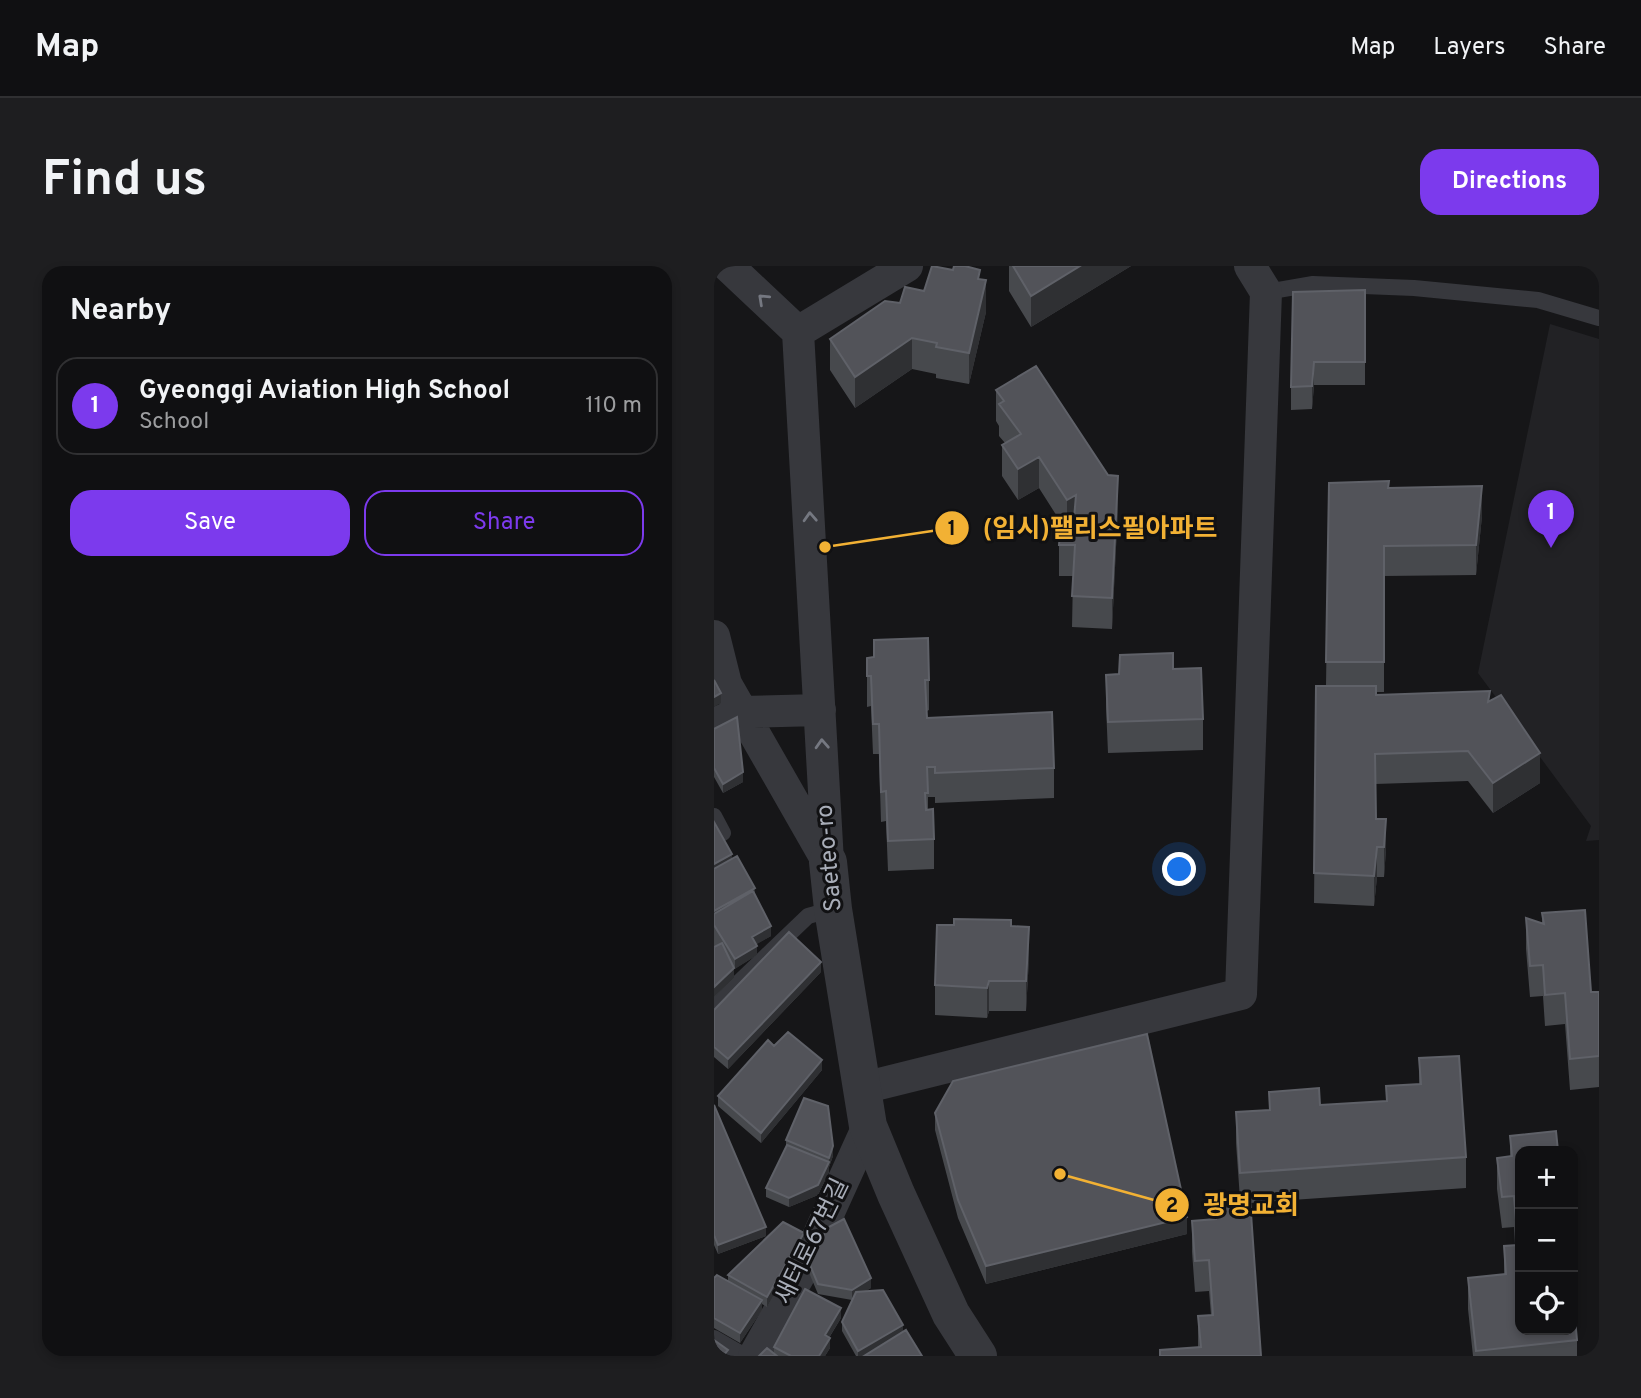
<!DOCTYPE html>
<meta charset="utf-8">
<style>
:root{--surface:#101012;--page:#1e1e20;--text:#f1f3f6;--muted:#9c9d9f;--line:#303032;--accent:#7c3aed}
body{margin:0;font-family:Overpass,"Noto Sans KR",sans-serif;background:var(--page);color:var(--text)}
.controls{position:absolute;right:21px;bottom:21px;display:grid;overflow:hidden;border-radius:14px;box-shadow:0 4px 10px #0003}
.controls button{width:63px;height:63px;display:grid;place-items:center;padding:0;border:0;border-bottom:2px solid var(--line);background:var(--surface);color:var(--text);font:35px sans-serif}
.you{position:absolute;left:466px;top:604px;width:24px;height:24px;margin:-18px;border:5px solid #fff;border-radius:50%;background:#1a73e8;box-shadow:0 0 0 10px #1a73e833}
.badge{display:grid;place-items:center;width:46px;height:46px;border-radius:50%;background:var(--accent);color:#fff;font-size:23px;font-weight:700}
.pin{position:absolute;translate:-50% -58px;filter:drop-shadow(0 2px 4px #0008)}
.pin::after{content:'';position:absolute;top:37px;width:24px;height:21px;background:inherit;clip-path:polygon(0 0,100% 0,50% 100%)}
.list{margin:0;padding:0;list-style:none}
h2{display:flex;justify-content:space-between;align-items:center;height:91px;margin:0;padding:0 28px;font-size:30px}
h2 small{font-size:23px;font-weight:400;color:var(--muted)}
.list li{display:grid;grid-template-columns:46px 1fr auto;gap:21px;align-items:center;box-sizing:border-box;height:98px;margin:0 14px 14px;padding:0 14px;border:2px solid var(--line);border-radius:21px}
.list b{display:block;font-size:26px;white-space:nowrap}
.list p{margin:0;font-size:23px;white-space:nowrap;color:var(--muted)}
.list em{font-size:23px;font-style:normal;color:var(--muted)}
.actions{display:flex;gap:14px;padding:21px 28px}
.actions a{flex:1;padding:16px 0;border:2px solid var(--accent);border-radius:21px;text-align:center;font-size:24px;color:var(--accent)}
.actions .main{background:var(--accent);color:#fff}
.icon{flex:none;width:38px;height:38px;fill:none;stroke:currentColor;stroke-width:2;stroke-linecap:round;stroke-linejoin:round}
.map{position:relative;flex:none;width:885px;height:1090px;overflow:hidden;border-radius:21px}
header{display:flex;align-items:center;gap:42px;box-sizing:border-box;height:98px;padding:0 35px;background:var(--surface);border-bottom:2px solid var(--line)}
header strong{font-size:33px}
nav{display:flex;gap:38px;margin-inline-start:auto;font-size:24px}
.intro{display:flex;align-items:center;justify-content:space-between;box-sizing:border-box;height:168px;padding:0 42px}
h1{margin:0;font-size:49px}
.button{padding:18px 32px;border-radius:21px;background:var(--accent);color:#fff;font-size:24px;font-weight:700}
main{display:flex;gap:42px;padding:0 42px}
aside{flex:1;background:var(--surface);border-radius:21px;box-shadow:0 4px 10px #0003}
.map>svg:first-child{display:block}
.built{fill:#222225}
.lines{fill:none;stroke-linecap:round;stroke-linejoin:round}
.service{stroke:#37383d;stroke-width:16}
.minor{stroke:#37383d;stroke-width:32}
.tertiary{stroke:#37383d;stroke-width:38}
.wall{fill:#47494d}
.shaded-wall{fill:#2f3033}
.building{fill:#525359;stroke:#5f6168;stroke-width:2}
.oneway{stroke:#757881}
.labels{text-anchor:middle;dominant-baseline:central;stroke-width:6;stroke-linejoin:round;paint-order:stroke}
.street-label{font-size:24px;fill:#a8adb8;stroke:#111113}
.leader{fill:none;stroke:#f2b134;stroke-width:2.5}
.callout-dot{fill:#f2b134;stroke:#111113;stroke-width:2.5}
.mark-label{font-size:21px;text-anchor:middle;font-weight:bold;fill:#111}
.callout-label{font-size:26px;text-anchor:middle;font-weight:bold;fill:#f2b134;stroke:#111113;stroke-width:6;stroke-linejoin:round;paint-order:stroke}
</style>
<header>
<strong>Map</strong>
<nav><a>Map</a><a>Layers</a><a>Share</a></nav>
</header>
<div class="intro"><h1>Find us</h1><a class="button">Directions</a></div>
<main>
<aside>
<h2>Nearby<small></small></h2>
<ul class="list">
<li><span class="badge">1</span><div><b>Gyeonggi Aviation High School</b><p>School</p></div><em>110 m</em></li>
</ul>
<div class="actions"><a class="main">Save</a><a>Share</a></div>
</aside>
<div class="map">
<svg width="885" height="1090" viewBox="0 0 885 1090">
<rect width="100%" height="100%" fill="#161618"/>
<!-- built -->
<path class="built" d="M836,58L885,73V574L872,575L877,560L764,407Z"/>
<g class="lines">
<!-- service -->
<path class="service" d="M552,26L599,18L700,22L824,34L885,52
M0,550L9,567
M0,740L94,650L119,643
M0,1072L31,1090"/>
<!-- minor -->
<path class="minor" d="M14,0L84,66
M84,66L114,596
M84,66L193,0
M0,370L12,418L111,591
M0,458L28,446L106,444
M149,822L527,728L552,26L536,0
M40,1090L91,999L154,860"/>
<!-- tertiary -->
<path class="tertiary" d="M114,596L119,643L154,860L182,928L237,1048L264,1090"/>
</g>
<!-- wall -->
<path class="wall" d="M295,0H417L317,61L295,25Z
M266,13L272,46L255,118L222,112V108L198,103L141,142L116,104V73L210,25Z
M651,24V119H600L598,143L577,144V121Z
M282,124L404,241L398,363L358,361L359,310H345V279L346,255L325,222L304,234L288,210V179L291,177L285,170V160L282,155Z
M615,217L675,222L768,250L762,309L670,310V426H662V429L776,436L826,517L779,547L754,515L661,518L662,553L672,583L670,611H663L660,640L600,637L602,420H612Z
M160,374L215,414V444L213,445V452L340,502V532L221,537V531H214V543L220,573V603L174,605L172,555L167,556L165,488H159L157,440L153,441V392L160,391Z
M459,403L489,453V484L394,487L392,440V409Z
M0,463L29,516L9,527L0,511Z
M0,556L18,593L41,630L57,670L42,678L43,689L20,703V712L0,731Z
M828,647L877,726H885V821L856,824L851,758L831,760L829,730L816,731L812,683V652L828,658Z
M297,660L315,692L312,745H275L273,752L221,749V719Z
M107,706L14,803L0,791V744Z
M60,780L108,804L47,877L4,840V830Z
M705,792L752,891V922L536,937L547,1090L484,1082V1050L497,1049L495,1025L481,1026L478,986V955L500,953V935L526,933L522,877V846L555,844V826L606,839L672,835V820L705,818Z
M0,839L52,970L4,988L0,979Z
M221,847L473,968L272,1018L244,952L221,864Z
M796,870L863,1074V1090H759L754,1043V1012L790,1008V980L801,979L800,961L788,962L783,923V892L796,891Z
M72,874L119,890L115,901V906L104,929L75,941L52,931V922L72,883Z
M90,977L53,1041L48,1038V1044L26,1077L0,1062V1004V1011L14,1015V1009Z
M96,999L157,1022L151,1025L189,1066L208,1090H142L128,1065V1056L139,1033L138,1034L104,1028L96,1009Z
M127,1052L115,1072L116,1082L111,1090H45L60,1088V1081Z"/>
<!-- shaded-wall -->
<path class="shaded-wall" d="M366,0H417L317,61V30Z
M272,14V46L255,118V87Z
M198,72V103L141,142V111Z
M600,96V119L598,143V120Z
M325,191V222L304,234V203Z
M404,210V241L398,363V332Z
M768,220V250L762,309V279Z
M362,229V260L353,265V234Z
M7,427V437L0,441V431Z
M826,487V517L779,547V517Z
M29,506V516L9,527V518Z
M672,553V583L670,611V581Z
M663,581V611L660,640V610Z
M18,588V598L0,607V598Z
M41,622V631L0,655V645Z
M57,660V670L38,681V671Z
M315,661V692L312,745V715Z
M43,680V689L21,703V693Z
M107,696V706L14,803V793Z
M20,702V712L0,731V721Z
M275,715V745L273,752V722Z
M108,794V804L47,877V867Z
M119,880V890L115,901V906L104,929L75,941V932L115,897V892Z
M473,951V968L272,1018V1000Z
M52,961V970L4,988V979Z
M90,967V977L53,1041V1031Z
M157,1012V1022L138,1034V1024Z
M48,1034V1044L26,1077V1067Z
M127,1042V1052L111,1078V1069Z
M189,1059V1069L152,1090H144V1085Z
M116,1072V1082L111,1090H105Z"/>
<!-- building -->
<path class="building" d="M218,0L239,4L240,0H251L266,4L264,13L272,14L255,87L222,81L223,77L198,72L141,111L116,73L171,35L186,37L191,21L210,25Z
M299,0H366L317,30Z
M651,24V96H600L598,120L577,121L579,26Z
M322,100L394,209L404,210L398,332L358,330L361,279H345L347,253H360L362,229L353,234L325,191L304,203L288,179L307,168L285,138L290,135L282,124Z
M675,215L674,222L768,220L762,279L670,280V396H612L615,217Z
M214,372L215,414H211L213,452L338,446L340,502L221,507V501H213L214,527H211L212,544L219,543L220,573L174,575L172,525L167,526L165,458H159L157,410H153V392L160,391V374Z
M459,387V403L487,402L489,453L394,456L392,409L405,408L406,389Z
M0,414L7,427L0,431Z
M602,420H662V429L776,425L774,436L787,429L826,487L779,517L754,485L661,488L662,553H672L670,581H663L660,610L600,607Z
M23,451L29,506L9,518L0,502V463Z
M0,556L18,588L0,598Z
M23,590L41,622L0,645V603Z
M39,625L57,660L38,671L43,680L21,693L0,659V648Z
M871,644L877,726H885V790L856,793L851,727L831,729L829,699L816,700L812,652L830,658L828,647Z
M240,653L297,654V660L315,661L312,715H275L273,722L221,719L223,659H240Z
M75,666L107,696L14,793L0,781V744Z
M8,677L20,702L0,721V681Z
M74,766L108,794L47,867L4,830L54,774L60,780Z
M433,768L473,951L272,1000L244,934L221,847L239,815Z
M745,790L752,891L526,907L522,846L556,844L555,826L605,822L606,839L673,835L672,820L707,818L705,792Z
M90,832L114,840L119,880L115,892L72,874Z
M0,839L52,961L4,979L0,969Z
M842,865L844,885H806V1064H859V1031L863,1074L762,1085L754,1012L792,1008L790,980L804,979L800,930L788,931L783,892L798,890L796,870Z
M73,879L115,896L104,919L75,932L52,922Z
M536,933L547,1090H446V1084L487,1081L484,1050L499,1049L495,994L481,995L478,955L502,953L500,935Z
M130,953L157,1012L138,1024L104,1018L96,999L113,962Z
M69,956L90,967L53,1031L14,1009Z
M3,1009L48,1034L26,1067L0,1052V1012Z
M91,1023L127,1042L111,1069L116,1072L105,1090H77L60,1081Z
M169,1024L189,1059L144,1085L128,1056L142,1026Z
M192,1064L208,1090H150Z
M0,1074L14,1084L9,1090H0Z
M53,1082L63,1090H45Z"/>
<!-- one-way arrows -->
<defs><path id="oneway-chevron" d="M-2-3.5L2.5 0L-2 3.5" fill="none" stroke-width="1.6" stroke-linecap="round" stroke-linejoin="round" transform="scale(1.75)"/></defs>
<g class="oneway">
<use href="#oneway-chevron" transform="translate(49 33) rotate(-137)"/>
<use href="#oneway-chevron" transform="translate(96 251) rotate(-93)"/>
<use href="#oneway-chevron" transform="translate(108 478) rotate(-93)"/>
</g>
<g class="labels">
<!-- street labels -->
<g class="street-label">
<text transform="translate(116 592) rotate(-95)">Saeteo-ro</text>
<text transform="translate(99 976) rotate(-64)">새터로67번길</text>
</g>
</g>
<!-- callouts -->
<path class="leader" d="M111 281L238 262M346 908L458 939"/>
<g class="callout-dot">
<circle cx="111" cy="281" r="7"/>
<circle cx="346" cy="908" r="7"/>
<circle cx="238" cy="262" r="18"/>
<circle cx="458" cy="939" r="18"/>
</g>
<g class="mark-label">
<text x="238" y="269">1</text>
<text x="458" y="946">2</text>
</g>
<g class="callout-label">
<text x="386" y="271">(임시)팰리스필아파트</text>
<text x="537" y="948">광명교회</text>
</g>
</svg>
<div class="controls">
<button>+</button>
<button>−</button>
<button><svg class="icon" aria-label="locate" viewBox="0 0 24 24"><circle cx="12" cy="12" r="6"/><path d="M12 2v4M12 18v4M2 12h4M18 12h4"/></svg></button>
</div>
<div class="you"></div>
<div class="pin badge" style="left:837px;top:282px">1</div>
</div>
</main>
